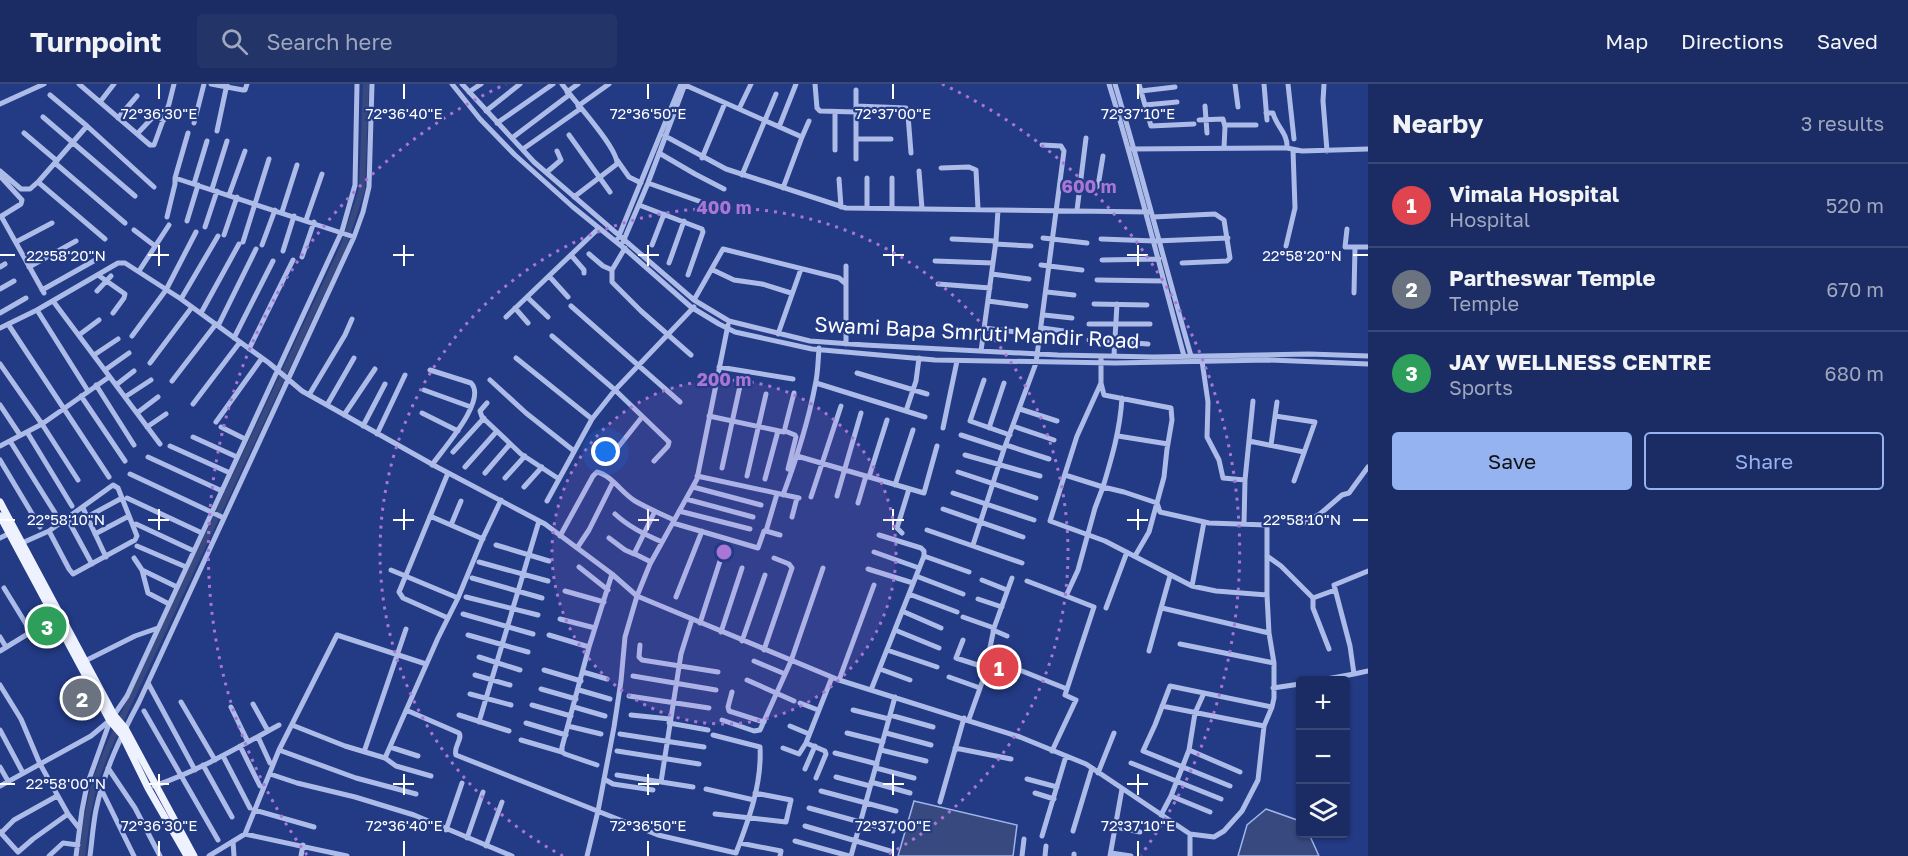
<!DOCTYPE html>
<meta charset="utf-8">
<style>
:root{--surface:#1a2c63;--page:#233469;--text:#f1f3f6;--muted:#9fa7be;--line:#384878;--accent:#95b2f1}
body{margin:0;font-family:"Golos Text",sans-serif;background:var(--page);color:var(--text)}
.controls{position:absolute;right:18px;bottom:18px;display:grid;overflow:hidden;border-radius:6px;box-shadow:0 2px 4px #0004}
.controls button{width:54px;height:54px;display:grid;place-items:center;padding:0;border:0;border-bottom:2px solid var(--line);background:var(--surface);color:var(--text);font:30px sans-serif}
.you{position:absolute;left:606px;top:368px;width:21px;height:21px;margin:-15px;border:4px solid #fff;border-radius:50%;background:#1a73e8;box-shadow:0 0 0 9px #1a73e833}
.badge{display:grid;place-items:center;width:39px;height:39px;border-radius:50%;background:var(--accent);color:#fff;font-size:20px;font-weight:700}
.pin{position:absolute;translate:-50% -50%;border:3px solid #fff;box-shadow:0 2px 6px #0006}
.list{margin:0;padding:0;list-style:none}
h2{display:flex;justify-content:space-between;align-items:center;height:78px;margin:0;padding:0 24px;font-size:26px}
h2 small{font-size:20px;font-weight:400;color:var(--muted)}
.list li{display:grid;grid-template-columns:39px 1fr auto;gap:18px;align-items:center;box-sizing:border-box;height:84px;padding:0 24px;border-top:2px solid var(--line)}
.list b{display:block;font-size:22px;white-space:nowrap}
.list p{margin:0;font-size:20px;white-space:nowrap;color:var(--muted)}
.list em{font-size:20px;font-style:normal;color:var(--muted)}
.actions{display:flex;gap:12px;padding:18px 24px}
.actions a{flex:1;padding:14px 0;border:2px solid var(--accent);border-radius:6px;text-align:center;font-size:21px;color:var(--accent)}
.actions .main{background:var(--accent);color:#111}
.icon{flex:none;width:33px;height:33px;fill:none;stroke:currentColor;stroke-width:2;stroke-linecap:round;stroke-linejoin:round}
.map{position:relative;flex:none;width:1368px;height:772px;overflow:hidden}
header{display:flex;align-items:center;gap:36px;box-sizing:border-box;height:84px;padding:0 30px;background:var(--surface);border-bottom:2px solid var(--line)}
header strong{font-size:28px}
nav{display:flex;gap:33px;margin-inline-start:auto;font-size:21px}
.search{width:420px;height:54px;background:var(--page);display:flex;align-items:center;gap:15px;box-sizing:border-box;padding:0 21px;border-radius:6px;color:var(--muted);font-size:22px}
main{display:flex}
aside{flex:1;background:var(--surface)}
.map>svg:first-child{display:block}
.water{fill:#384980;stroke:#a0b4e9;stroke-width:1.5}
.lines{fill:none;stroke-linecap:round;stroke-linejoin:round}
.canal{stroke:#384980;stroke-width:6}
.minor{stroke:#acbbe8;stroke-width:5}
.major{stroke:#eef1fe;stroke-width:7}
.ticks{fill:none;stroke:#fff;stroke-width:2}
.ring{fill:none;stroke:#a976d5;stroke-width:3;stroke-dasharray:3 6}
.labels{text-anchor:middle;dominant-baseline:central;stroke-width:4.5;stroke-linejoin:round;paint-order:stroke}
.street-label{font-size:21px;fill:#fff;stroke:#233a84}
.ticks-label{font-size:15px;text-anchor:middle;fill:#fff;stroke:#233a84;stroke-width:4.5;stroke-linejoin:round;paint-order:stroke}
.centre{fill:#a976d5;stroke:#233a84;stroke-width:3}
.ring-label{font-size:18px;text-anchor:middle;font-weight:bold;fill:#a976d5;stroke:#233a84;stroke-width:4.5;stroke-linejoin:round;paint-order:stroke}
</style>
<header>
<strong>Turnpoint</strong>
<div class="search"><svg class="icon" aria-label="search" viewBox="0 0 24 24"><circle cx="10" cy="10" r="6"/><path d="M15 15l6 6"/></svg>Search here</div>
<nav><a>Map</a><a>Directions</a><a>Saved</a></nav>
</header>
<main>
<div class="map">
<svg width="1368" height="772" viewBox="0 0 1368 772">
<rect width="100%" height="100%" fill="#233a84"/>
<!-- water -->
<path class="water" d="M914,717L1017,741L1013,772H898Z
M1266,725L1297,736L1300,740V750H1309L1319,772H1238L1247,741Z"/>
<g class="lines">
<!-- canal -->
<path class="canal" d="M82,772L87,733L95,697L108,664L344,161L362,105L366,0"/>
<!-- minor -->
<path class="minor" d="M79,0L150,61H154L169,20L174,0
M211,0L243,6H245L247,0
M452,0L480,35L515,71L573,123L625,165L691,223L719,240L735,248L812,265L935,276L1115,279L1268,276L1368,280
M462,0L534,78L694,216L729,237L810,257L865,261L1058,271L1153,273L1309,270L1368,272
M562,0C573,16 618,64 617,80L574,113
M815,0L817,24L820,27L856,28
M1109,0C1137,90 1159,181 1184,272
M1115,0C1142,90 1165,181 1191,272
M1139,0L1151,42L1194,40
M1235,0L1238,23
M1264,0L1267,36
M1288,0L1294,55
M1324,0L1323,17L1327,67
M685,1L802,53L783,104
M856,6V75
M1141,7L1175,3
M469,8L481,0
M567,8L578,0
M50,11L87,42
M100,18L114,0
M0,20L44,0
M1145,21L1177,18
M578,22L609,0
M856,22L906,24L908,31L911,69
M1205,22L1207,49
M739,25L751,0
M486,27L520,0
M835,28V66
M1266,29H1273C1276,42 1288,49 1287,64
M43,33L135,112
M118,34L137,12
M1199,36L1223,35L1225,43L1224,64
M194,39L204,0
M497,39L553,0
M1225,41H1256
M779,43L796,0
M217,47L227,0
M24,49L57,77
M137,50L154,32L164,36
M569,51L610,108
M665,52L726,85L846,124L1151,128
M802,53L809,37
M512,54L569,11
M856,55H891
M523,65L580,25
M1131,65L1287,64L1302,67L1368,65
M659,69L695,90L724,105
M702,74L725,19
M617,76L629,93L641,99
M55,79L125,139
M941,84L969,83L976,86L978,125
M0,87L21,105H30L39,97L87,42L154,103
M919,87L922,125
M547,88L561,76L557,67
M742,91L776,10
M0,92L22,116L21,120L0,133
M175,94L354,153
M892,94V124
M839,95L841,123
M38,98L105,155
M648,99L707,120
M194,100L207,57
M1079,103L1093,105L1098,102L1103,72
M212,105L227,57
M229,111L245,67
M639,121L702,145L703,148L688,191
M867,124V94
M1077,126L1086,54
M282,128L297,81
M1,132L44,209
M167,133L175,100V94L188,49
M1153,133L1215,130L1224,136L1230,174L1227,177L1182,179
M306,136L322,90
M187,137L198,101
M205,143L217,107
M1347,145L1345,163H1368
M134,146L155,162
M224,151L237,113
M618,154L681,0
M1043,154L1087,159
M952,155L996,157
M1101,155L1155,157L1228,154
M16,158L52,139
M243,158L269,75
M623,158L648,99L685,0
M995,160L1031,162
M262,161L275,126
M652,161L664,130
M1286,162L1295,124L1293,66
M625,164L612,186V198L641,227L691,271
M283,167L294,132
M589,170L603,182L612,186
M571,171L584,186V189
M302,173L314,138
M1102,176L1159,175
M935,177L993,179
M669,179L684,137
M1041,181L1082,186
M846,182V260
M0,183L5,180
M29,183L76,157
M713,186L734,196L762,200L791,209
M139,187L169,141
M992,190L1029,195
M98,191L125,210L124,214L113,229
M549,192L568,213
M1097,196L1164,197
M938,200L990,204
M0,205L14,197
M42,206L99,174
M97,207L111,192
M1047,208L1074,211
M1354,209L1355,163
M527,213L548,233
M181,215L218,152
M694,216L723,165L839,194L846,200
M53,217L160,360
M988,217L1026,222
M1094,220L1147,221
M571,222L680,318
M515,224L528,239
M37,226L88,307
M0,229L26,214
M201,229L239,160
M1044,231L1072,234
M506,233L599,144
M8,240L109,393
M1089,240H1150
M218,242L256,165
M0,244L37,226L118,179H125L181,215L269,279L302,307L437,383L545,440L612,490L637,512L839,596L1020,653L1086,680L1190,750V772
M984,244L1016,248
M1042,244L1071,248
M778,250L801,185
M79,251L99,236
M132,252L166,206L196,148
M552,252L615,306L669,358L668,362L654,377
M234,254L273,177
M1089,256L1148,260
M249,265L293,176
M981,267L996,157L998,126
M94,271L118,255
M1114,271L1117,220
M516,274L592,335
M1101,275V299L1104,311L1171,324L1172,336L1167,365L1164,393L1149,448L1135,472
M1202,277L1208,318L1207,353L1219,376L1223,394L1245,396L1244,440
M150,279L192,223
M0,280L42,340L78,396
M719,283L793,295
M105,286L129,269
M430,286L471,299C488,316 442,366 432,381
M857,289L927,310
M490,296L526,329L574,367
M984,296L970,337L1010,351
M172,297L216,240
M816,299L925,333
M1101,299L1077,352L1050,437L1105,457L1192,502L1216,507L1267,511
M96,301L134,361
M116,301L134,287
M424,306L471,323
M309,311L345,251L352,235
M81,312L125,377
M125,313L151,296
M1122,314C1120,346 1112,373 1103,403L1124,408L1157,419
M487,319L480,327L482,333L521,370L559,395
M193,320L240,258
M0,321L20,351
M327,321L354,274
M1020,325L1057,337
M906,327L916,297L919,274
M137,329L158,313
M422,329L458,347
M344,331L375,285
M709,332L784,348L794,309
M1275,332L1315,338L1294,397
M216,338L262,274
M363,342L385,300
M1013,342L1054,356
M147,343L166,330
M221,343L245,355
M943,344L957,277
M989,344L1004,299
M785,347L795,351L796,353L788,385
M27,348L72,422
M377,350L405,291
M961,351L1004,365
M1118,352L1168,360
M193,353L237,373
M10,357L57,432
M1249,357L1304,368
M1006,361L1049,375
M1271,361L1277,318
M0,362L42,340L109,293
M170,362L230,389
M615,367L642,333
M453,368L484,334
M965,371L1040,392
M797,372L924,409L937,362
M148,373L222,407
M0,376L40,443
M465,383L497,347
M722,384L740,302
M958,388L1036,414
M448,389L399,508L403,514L448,534
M485,389L510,360
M130,390L224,434
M697,392L799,414
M747,392L766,310
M869,393L887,336
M505,394L525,372
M765,395L778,347
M1245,396L1253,317
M895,401L913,346
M524,403L542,383
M693,403L761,421
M953,409L1034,436
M783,411C796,376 808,339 815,302C818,290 818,277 819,264
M837,412L861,329
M811,413L841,322
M127,414L202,449
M686,415L753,433
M547,417L592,335L615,306L694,223
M858,419L866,392
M1157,419L1160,428L1209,439L1267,441V511L1269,549L1274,579V614L1272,623L1264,642L1258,696L1242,727L1224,747L1214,753L1190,750
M83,424L106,473
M943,425L1023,453
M679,427L750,445
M615,430C629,443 644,450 662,458
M430,432L483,455
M87,433L122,414
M792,433L797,414
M67,434L92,480
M673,439L758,464L764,447H766L777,410
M1303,439L1320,430L1342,411L1349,409L1368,383
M136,440L194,467
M451,441L461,417
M927,446L1022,479
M766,447L780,451
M902,449L897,444L909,405
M95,450L129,432
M879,451L921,464L924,467V472
M560,452L593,392L597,388C611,391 622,409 635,417C647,424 661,430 674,436
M0,454L12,448
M609,454L625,466L634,470L655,427
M22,459L49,447L113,401L118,404L137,452L135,456L73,490L69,485L49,447
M496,461L549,477
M973,461L1004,365L1036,279L1064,67L1061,62L1042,61
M137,462L186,483
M577,464L589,446L613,398
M874,468L919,484
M635,470L651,478
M1267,472L1281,482L1313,514
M134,474L142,486L177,503
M479,478L548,497
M579,483L608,506
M868,485L913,499
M142,486L148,509L169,520
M391,486L458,514
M916,492L963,510
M472,494L542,514
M982,496L1007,506
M1027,497L1066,512L1078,486L1095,424L1103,403L1065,391
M1192,502L1204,438
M4,504L31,548
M565,507L604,518
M909,510L957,528
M466,513L538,531
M676,513L702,447
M978,515L1002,523
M1106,524L1127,468
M1162,524L1269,549
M902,527L941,544
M463,530L533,550
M963,533L994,544
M560,535L595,544
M700,539L721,474
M895,546L939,564
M993,546L1007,552
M721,548L742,484
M468,551L528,568
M549,551L589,563
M0,553L6,563
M963,556L956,574L987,584
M742,557L765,491
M1180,560L1274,579
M640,561L639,573L642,576L718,588
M1329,565L1313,524V514L1335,506
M764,566L792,484L789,480L774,474
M887,566L937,583
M0,567L57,532
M1149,567L1170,492
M479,573L520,586
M754,577L785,590
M83,578L135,552L158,544
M880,585L910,596
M1017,585L1067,605
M544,586L581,597
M583,588L607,595
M1354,590L1368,587
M475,591L510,601
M633,592L716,606
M949,593L980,604
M747,596L794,617
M839,596L874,501
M1321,596L1354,590L1350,562L1334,501L1368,487
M148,599L195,686
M0,601L21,635L40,680L68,730
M1273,604L1300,600
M541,605L576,615
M579,606L610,615
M871,606L924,472L969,488
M732,608L728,623L729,627L764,638
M470,610L511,621
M629,612L709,624
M181,618L215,676
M800,619L818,626
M253,620L268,647
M532,621L571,632
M1162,622L1264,642
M231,623L248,658
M574,623L605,632
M406,626L459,649C463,655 453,663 456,671L658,751L736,769C749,735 762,700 760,663L713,651
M853,626L889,635
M144,627L218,756
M459,631L509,647
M631,631L670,635
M890,631L933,643
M969,635L984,593L994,544L1012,494
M722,636L754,647L760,646L791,577L823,484
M479,638L539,437
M526,639L566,651
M669,639L708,646
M292,641L345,662L385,674L438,554L458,514L482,456L501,416
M568,642L601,650
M790,642L809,650
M0,646L23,689
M847,649L883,658
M886,649L931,661
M620,650L704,663
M258,653L270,679
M521,656L562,668
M240,662L260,702
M390,663L418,672
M783,664L799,670L806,659
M955,664L1011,675
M279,666L356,694L416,710
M881,666L926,677
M1189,666L1195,629L1204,609
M617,667L699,680
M1052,667L1076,616L1065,611L1094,523L1066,512
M364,668L406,545
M835,669L877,680
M223,672L250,724
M385,674L396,682L431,692
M1131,679L1221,715
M203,681L232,733
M597,681L565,670L562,668V663L589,563L612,490
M0,683L8,697
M108,684L135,724L160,772
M876,684L914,694
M805,685L815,662
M1098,689L1114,649
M270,690L297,699L355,713L414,731L512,772
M617,691L693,703
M836,693L870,702
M816,694L826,670L825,667L806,659L832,593
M604,695L613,700L653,706
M1027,695L1057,703
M661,698L681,570L692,535
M871,698L910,709
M0,702L91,652L109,637
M154,702C198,687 239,663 279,641
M1230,702L1143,667L1155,641L1170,602L1272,623
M101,705L134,772
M706,705L754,716
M821,707L896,727
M1035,709L1054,715
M1171,712L1210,728
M940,718L964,634
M809,724L893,747
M254,726L314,743
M715,730L786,738L791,716L755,709
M1161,731L1171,712L1189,666L1240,688
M805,742L890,767
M1115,743L1140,748
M446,746L462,699
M1073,747L1092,684
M0,748L18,768L33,755L68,730L79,744
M1,749L14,736L57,712
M245,750L347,772
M1042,752L1066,672
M467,754L483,708
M233,757L234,772
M795,757L849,772
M740,759L781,767L780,772
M486,762L502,718
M1111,769L1131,772
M49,772L63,759L78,761
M76,772L82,726L87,701L110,637L127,612L342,147L355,101L357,0
M90,772C92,757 93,741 96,726C104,687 121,652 139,618L354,153L363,128L369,103L372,0
M209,772L245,750L279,666L337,551L426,580
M301,772L303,761
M587,772L598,727L614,643L621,597L625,553L637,512L650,480L697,395L728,241
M851,772L895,613
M1022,772L1024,755
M1045,772L1046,762
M1074,772V770
M1110,772L1122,705"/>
<!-- major -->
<path class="major" d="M0,418L114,631L125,644L194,772
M0,432L110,637L122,651L148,704L187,772"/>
</g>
<!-- ticks -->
<path class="ticks" d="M159,0V15M404,0V15M648,0V15M893,0V15M1138,0V15M159,161V182M404,161V182M648,161V182M893,161V182M1138,161V182M0,171H15M148,171H169M393,171H414M638,171H659M883,171H904M1127,171H1148M1353,171H1368M159,425V446M404,425V446M648,425V446M893,425V446M1138,425V446M0,436H15M148,436H169M393,436H414M638,436H659M883,436H904M1127,436H1148M1353,436H1368M159,690V711M404,690V711M648,690V711M893,690V711M1138,690V711M0,700H15M148,700H169M393,700H414M638,700H659M883,700H904M1127,700H1148M159,757V772M404,757V772M648,757V772M893,757V772M1138,757V772"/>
<!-- distance rings -->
<circle cx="724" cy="468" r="172" fill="#a976d5" fill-opacity=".12"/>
<g class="ring">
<circle cx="724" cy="468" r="172"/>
<path d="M563 772A344 344 0 1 1 885 772"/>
<path d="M307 771A516 516 0 0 1 506 0M942 0A516 516 0 0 1 1141 771"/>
</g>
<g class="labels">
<!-- street labels -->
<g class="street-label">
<text transform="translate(977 248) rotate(3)">Swami Bapa Smruti Mandir Road</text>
</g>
</g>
<g class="ticks-label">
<text x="159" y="35">72°36'30"E</text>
<text x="404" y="35">72°36'40"E</text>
<text x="648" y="35">72°36'50"E</text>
<text x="893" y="35">72°37'00"E</text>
<text x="1138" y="35">72°37'10"E</text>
<text x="66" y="177">22°58'20"N</text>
<text x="1302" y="177">22°58'20"N</text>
<text x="66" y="441">22°58'10"N</text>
<text x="1302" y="441">22°58'10"N</text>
<text x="66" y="705">22°58'00"N</text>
<text x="159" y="747">72°36'30"E</text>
<text x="404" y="747">72°36'40"E</text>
<text x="648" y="747">72°36'50"E</text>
<text x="893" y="747">72°37'00"E</text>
<text x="1138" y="747">72°37'10"E</text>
</g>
<circle cx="724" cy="468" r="9" class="centre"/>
<g class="ring-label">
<text x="1089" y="109">600 m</text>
<text x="724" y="130">400 m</text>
<text x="724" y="302">200 m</text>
</g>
</svg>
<div class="controls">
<button>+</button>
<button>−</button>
<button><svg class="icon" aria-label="layers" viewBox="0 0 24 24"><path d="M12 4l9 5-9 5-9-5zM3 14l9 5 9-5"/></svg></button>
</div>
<div class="you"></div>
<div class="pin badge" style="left:999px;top:583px;background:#e0444e">1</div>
<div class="pin badge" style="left:82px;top:614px;background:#6b7280">2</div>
<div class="pin badge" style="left:47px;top:542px;background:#2e9e5b">3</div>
</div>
<aside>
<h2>Nearby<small>3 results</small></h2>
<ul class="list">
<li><span class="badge" style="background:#e0444e">1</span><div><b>Vimala Hospital</b><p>Hospital</p></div><em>520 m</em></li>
<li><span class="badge" style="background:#6b7280">2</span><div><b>Partheswar Temple</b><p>Temple</p></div><em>670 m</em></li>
<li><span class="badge" style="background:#2e9e5b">3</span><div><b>JAY WELLNESS CENTRE</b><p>Sports</p></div><em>680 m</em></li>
</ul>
<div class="actions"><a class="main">Save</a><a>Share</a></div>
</aside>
</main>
